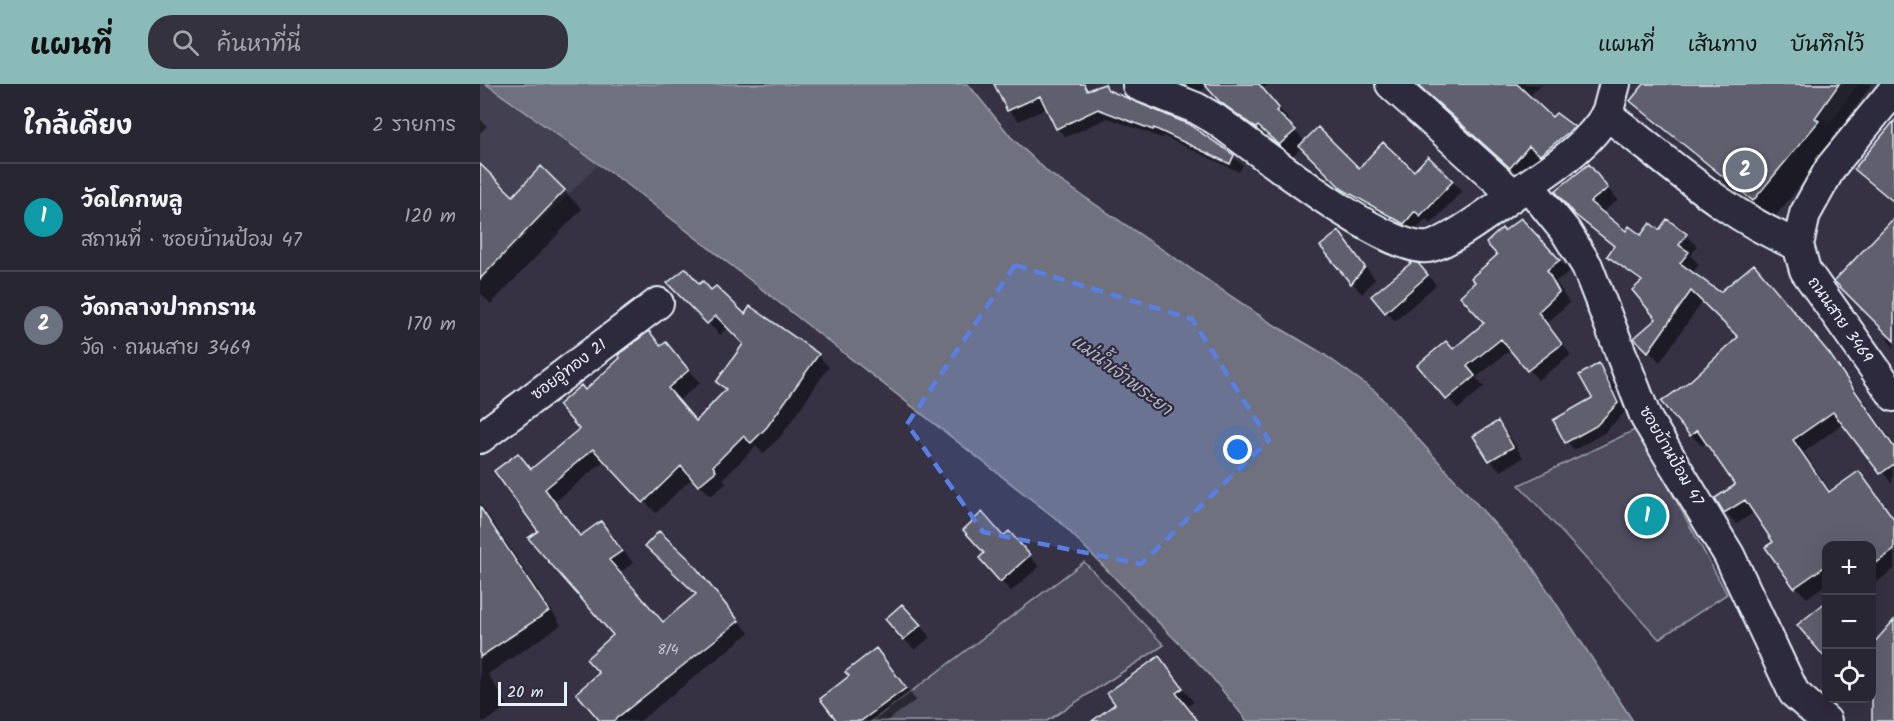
<!DOCTYPE html>
<html lang="th">
<meta charset="utf-8">
<style>
:root{--surface:#282633;--page:#34323f;--text:#f1f3f6;--muted:#a5a5ac;--line:#44434e;--accent:#8bbbb9}
body{margin:0;font-family:Kalam,"Playpen Sans Thai",sans-serif;background:var(--page);color:var(--text)}
.controls{position:absolute;right:18px;bottom:18px;display:grid;overflow:hidden;border-radius:12px;box-shadow:0 6px 24px #0002}
.controls button{width:54px;height:54px;display:grid;place-items:center;padding:0;border:0;border-bottom:2px solid var(--line);background:var(--surface);color:var(--text);font:30px sans-serif}
.scale{position:absolute;left:18px;bottom:15px;width:69px;box-sizing:border-box;padding-left:6px;border:3px solid #e8f1f8;border-top:0;font-size:16px;line-height:21px;white-space:nowrap;color:#e8f1f8;-webkit-text-stroke:4px #2f2a3d;paint-order:stroke}
.you{position:absolute;left:758px;top:366px;width:21px;height:21px;margin:-15px;border:4px solid #fff;border-radius:50%;background:#1a73e8;box-shadow:0 0 0 9px #1a73e833}
.badge{display:grid;place-items:center;width:39px;height:39px;border-radius:50%;background:var(--accent);color:#fff;font-size:20px;font-weight:700}
.pin{position:absolute;translate:-50% -50%;border:3px solid #fff;box-shadow:0 2px 6px #0006}
.list{margin:0;padding:0;list-style:none}
h2{display:flex;justify-content:space-between;align-items:center;height:78px;margin:0;padding:0 24px;font-size:26px}
h2 small{font-size:20px;font-weight:400;color:var(--muted)}
.list li{display:grid;grid-template-columns:39px 1fr auto;gap:18px;align-items:center;box-sizing:border-box;height:108px;padding:0 24px;border-top:2px solid var(--line)}
.list b{display:block;font-size:22px;white-space:nowrap}
.list p{margin:0;font-size:20px;white-space:nowrap;color:var(--muted)}
.list em{font-size:20px;font-style:normal;color:var(--muted)}
.icon{flex:none;width:33px;height:33px;fill:none;stroke:currentColor;stroke-width:2;stroke-linecap:round;stroke-linejoin:round}
.map{position:relative;flex:none;width:1414px;height:637px;overflow:hidden}
header{display:flex;align-items:center;gap:36px;box-sizing:border-box;height:84px;padding:0 30px;background:var(--accent);color:#111}
header strong{font-size:28px}
nav{display:flex;gap:33px;margin-inline-start:auto;font-size:21px}
.search{width:420px;height:54px;background:var(--page);display:flex;align-items:center;gap:15px;box-sizing:border-box;padding:0 21px;border-radius:24px;color:var(--muted);font-size:22px}
main{display:flex}
aside{flex:1;background:var(--surface)}
.map>svg:first-child{display:block}
.built{fill:#433f51}
.green{fill:#4d4b5c;stroke:#9a9eaa;stroke-width:1.5}
.water{fill:#70717f;stroke:#a0a4af;stroke-width:1.5}
.shadow{fill:#0007}
.building{fill:#605e6e;stroke:#e8f1f8;stroke-width:1.5}
.lines{fill:none;stroke-linecap:round;stroke-linejoin:round}
.minor-casing{stroke:#e8f1f8;stroke-width:34}
.minor{stroke:#2f2a3d;stroke-width:30}
.marked{fill:#5a7fe2;fill-opacity:0.2;stroke:#5a7fe2;stroke-width:4.5;stroke-dasharray:12 8;stroke-linejoin:round}
.labels{text-anchor:middle;dominant-baseline:central;stroke-width:4.5;stroke-linejoin:round;paint-order:stroke}
.number-label{font-size:14px;fill:#c6ccd6}
.street-label{font-size:16px;fill:#e8f1f8;stroke:#2f2a3d}
.water-label{font-size:18px;font-style:italic;fill:#b2b7c2;stroke:#2f2a3d}
</style>
<header>
<strong>แผนที่</strong>
<div class="search"><svg class="icon" aria-label="search" viewBox="0 0 24 24"><circle cx="10" cy="10" r="6"/><path d="M15 15l6 6"/></svg>ค้นหาที่นี่</div>
<nav><a>แผนที่</a><a>เส้นทาง</a><a>บันทึกไว้</a></nav>
</header>
<main>
<aside>
<h2>ใกล้เคียง<small>2 รายการ</small></h2>
<ul class="list">
<li><span class="badge" style="background:#0f9aa8">1</span><div><b>วัดโคกพลู</b><p>สถานที่ · ซอยบ้านป้อม 47</p></div><em>120 m</em></li>
<li><span class="badge" style="background:#6b7280">2</span><div><b>วัดกลางปากกราน</b><p>วัด · ถนนสาย 3469</p></div><em>170 m</em></li>
</ul>
</aside>
<div class="map">
<svg width="1414" height="637" viewBox="0 0 1414 637">
<rect width="100%" height="100%" fill="#363244"/>
<filter id="ink" filterUnits="userSpaceOnUse"><feTurbulence type="fractalNoise" baseFrequency=".0167" numOctaves="2"/><feDisplacementMap in="SourceGraphic" scale="12" xChannelSelector="R" yChannelSelector="G"/><feConvolveMatrix kernelMatrix="1 2 1 2 8 2 1 2 1" color-interpolation-filters="sRGB"/></filter>
<g filter="url(#ink)">
<!-- built -->
<path class="built" d="M0,0H6L119,80L0,198Z
M1299,0H1379L1349,40Z"/>
<!-- green -->
<path class="green" d="M1157,345L1247,510L1179,555L1039,401Z
M604,478L684,561L567,637H392Z"/>
<!-- water -->
<path class="water" d="M6,0H488L531,53L569,89L791,239L842,269L895,307L1049,478L1153,637H767L729,590L579,437L152,104Z"/>
<!-- shadow -->
<path class="shadow" d="M529,0H605L611,6L624,0L634,10L725,51L763,81L759,88L683,52L682,54L628,34L586,53L577,44L567,24L539,37L528,26Z
M706,0H788L783,5L810,37L807,39L825,57L879,86L934,89L948,74L982,107L951,140L946,135L934,148L874,115L822,63L812,72L791,53L789,55L753,29L728,3L716,9Z
M938,0H1063L1048,13L1072,35L1076,31L1104,55L1072,81L1061,72L1042,94Z
M1166,0H1392L1354,54L1357,57L1293,135L1172,36L1153,17Z
M0,35L7,42L0,49Z
M1108,82L1138,116L1121,129L1146,149L1161,153L1180,148L1206,151L1217,162L1211,172L1219,180L1212,190L1240,210L1285,193L1360,282L1414,360L1412,400L1364,339L1324,368L1351,408L1379,389L1414,434V485L1392,502V462H1346V500L1327,514L1316,503L1295,458L1275,428L1256,440L1245,428L1257,401L1227,358L1222,362L1211,351L1212,297L1260,253L1223,217L1180,278L1156,254L1178,236L1162,199L1129,172L1135,163L1095,129Z
M61,84L102,125L11,220L0,209V96L33,114Z
M1414,136V264L1407,255L1411,252L1381,168Z
M1051,146L1090,187L1076,197L1089,219L1067,239L1091,271L1058,296L1031,265L996,294L1004,303L978,325L940,281L973,267L1006,239L997,199L1019,171L1024,149Z
M859,149L895,195L882,210L842,162Z
M205,186L220,201L265,232L338,271L349,283L301,352L283,370L276,362L243,395L247,399L231,412L213,393L176,429L125,376L76,417L102,453L120,439L132,451L153,479L140,489L184,539L218,511L208,476L269,549L160,637H122L121,590L135,552L60,447L38,371L53,386L101,345L105,308L169,249L183,263L197,272L220,299L198,317L217,339L247,307L238,298L265,260L248,243L240,251L189,199Z
M947,190L956,201L915,237L893,212Z
M1119,281L1137,306L1134,308L1145,328L1124,349L1094,366L1087,358L1114,314Z
M1017,339L1028,350L1043,374L1021,387L1010,376Z
M0,419L81,541L8,590L28,622L7,637H0Z
M524,454L540,460L559,483L531,507L521,497L506,469Z
M433,533L450,553L435,566L424,555Z
M396,566L436,616L407,637H359L371,592Z
M678,574L714,618L708,622L719,637H615L637,621Z"/>
<!-- building -->
<path class="building" d="M514,0H604L607,6L625,0L628,6L708,40L754,71L750,80L674,44L673,46L618,25L576,45L560,12L527,27Z
M724,0H779L799,24L796,27L816,46L799,61L778,42L776,44L739,17Z
M937,0H1037L1072,33L1076,29L1095,43L1060,71L1049,62L1030,84Z
M1164,0H1359L1335,34L1339,37L1273,117L1150,17Z
M1414,37V118L1374,85Z
M838,43L879,84L903,58L934,87L948,72L973,97L940,132L935,127L924,140L862,105L819,62Z
M0,80L33,112L61,82L85,106L0,195Z
M1109,80L1128,104L1110,118L1146,147L1149,142L1161,151L1170,139L1179,146L1187,135L1207,150L1199,161L1209,168L1200,179L1240,208L1274,180L1349,269L1414,363V380L1400,390L1353,328L1313,356L1349,408L1379,387L1414,435V466L1392,482V462H1347V481L1314,504L1285,463L1293,458L1265,416L1244,429L1235,414L1255,401L1217,346L1210,352L1181,318L1211,296L1258,253L1211,207L1168,268L1154,254L1176,235L1152,206L1162,197L1127,172L1134,162L1094,130L1075,107Z
M1041,134L1080,176L1067,186L1079,208L1058,228L1082,260L1047,287L1021,255L987,282L995,292L966,316L937,281L966,257L973,265L1004,239L980,212L995,198L991,194L1017,171L1006,159L1022,144L1024,147Z
M1414,134V257L1354,197Z
M859,147L885,183L871,200L840,162Z
M932,178L938,179L948,191L905,229L891,212Z
M206,184L219,200L223,197L231,206L236,202L265,230L270,222L339,270L287,343L271,359L263,352L233,382L236,387L218,402L201,382L163,419L113,365L65,405L100,452L121,437L142,467L129,476L183,538L216,510L165,462L179,447L209,475L259,537L133,637H120L96,609L119,589L106,575L133,551L48,454L58,447L14,387L38,369L51,385L99,345L78,321L101,301L105,306L140,274L138,271L169,247L181,262L186,258L209,286L188,304L216,337L246,305L236,298L263,260L236,232L227,240L187,199Z
M1119,279L1138,319L1116,342L1085,359L1073,336L1112,314L1099,291Z
M1018,337L1033,363L1009,377L993,352Z
M0,423L69,527L0,573Z
M502,428L523,452L529,447L550,471L520,498L499,474L504,469L483,446Z
M1347,517V576L1317,541Z
M422,520L441,541L423,556L405,535Z
M1414,536V637H1392V561Z
M396,564L426,604L381,637H357L340,615L369,592L365,588Z
M679,572L703,604L696,609L718,637H612L635,620L627,609Z"/>
<g class="lines">
<defs>
<path id="minor" d="M911,0L1034,111
M658,1L716,24L735,35C773,62 906,169 948,163C971,159 1023,118 1045,103C1073,83 1108,62 1126,31C1130,22 1132,10 1135,0
M1414,6L1351,83L1325,130L1318,161L1325,186L1414,312
M1126,30C1187,76 1247,133 1318,161
M1048,101L1086,148L1107,182L1166,334L1249,471L1314,609L1346,637
M0,354L178,219"/>
</defs>
<!-- minor casing -->
<use href="#minor" class="minor-casing"/>
<!-- minor -->
<use href="#minor" class="minor"/>
</g>
</g>
<!-- marked area -->
<path class="marked" d="M535,181L712,235L789,356L661,480L503,448L427,340Z"/>
<g class="labels">
<!-- number labels -->
<g class="number-label">
<text x="188" y="566">8/4</text>
</g>
<!-- street labels -->
<g class="street-label">
<text transform="translate(1360 236) rotate(55)">ถนนสาย 3469</text>
<text transform="translate(89 286) rotate(-37)">ซอยอู่ทอง 21</text>
<text transform="translate(1191 372) rotate(60)">ซอยบ้านป้อม 47</text>
</g>
<!-- water labels -->
<g class="water-label">
<text transform="translate(641 292) rotate(37)">แม่น้ำเจ้าพระยา</text>
</g>
</g>
</svg>
<div class="controls">
<button>+</button>
<button>−</button>
<button><svg class="icon" aria-label="locate" viewBox="0 0 24 24"><circle cx="12" cy="12" r="6"/><path d="M12 2v4M12 18v4M2 12h4M18 12h4"/></svg></button>
</div>
<div class="scale">20 m</div>
<div class="you"></div>
<div class="pin badge" style="left:1167px;top:432px;background:#0f9aa8">1</div>
<div class="pin badge" style="left:1265px;top:86px;background:#6b7280">2</div>
</div>
</main>
